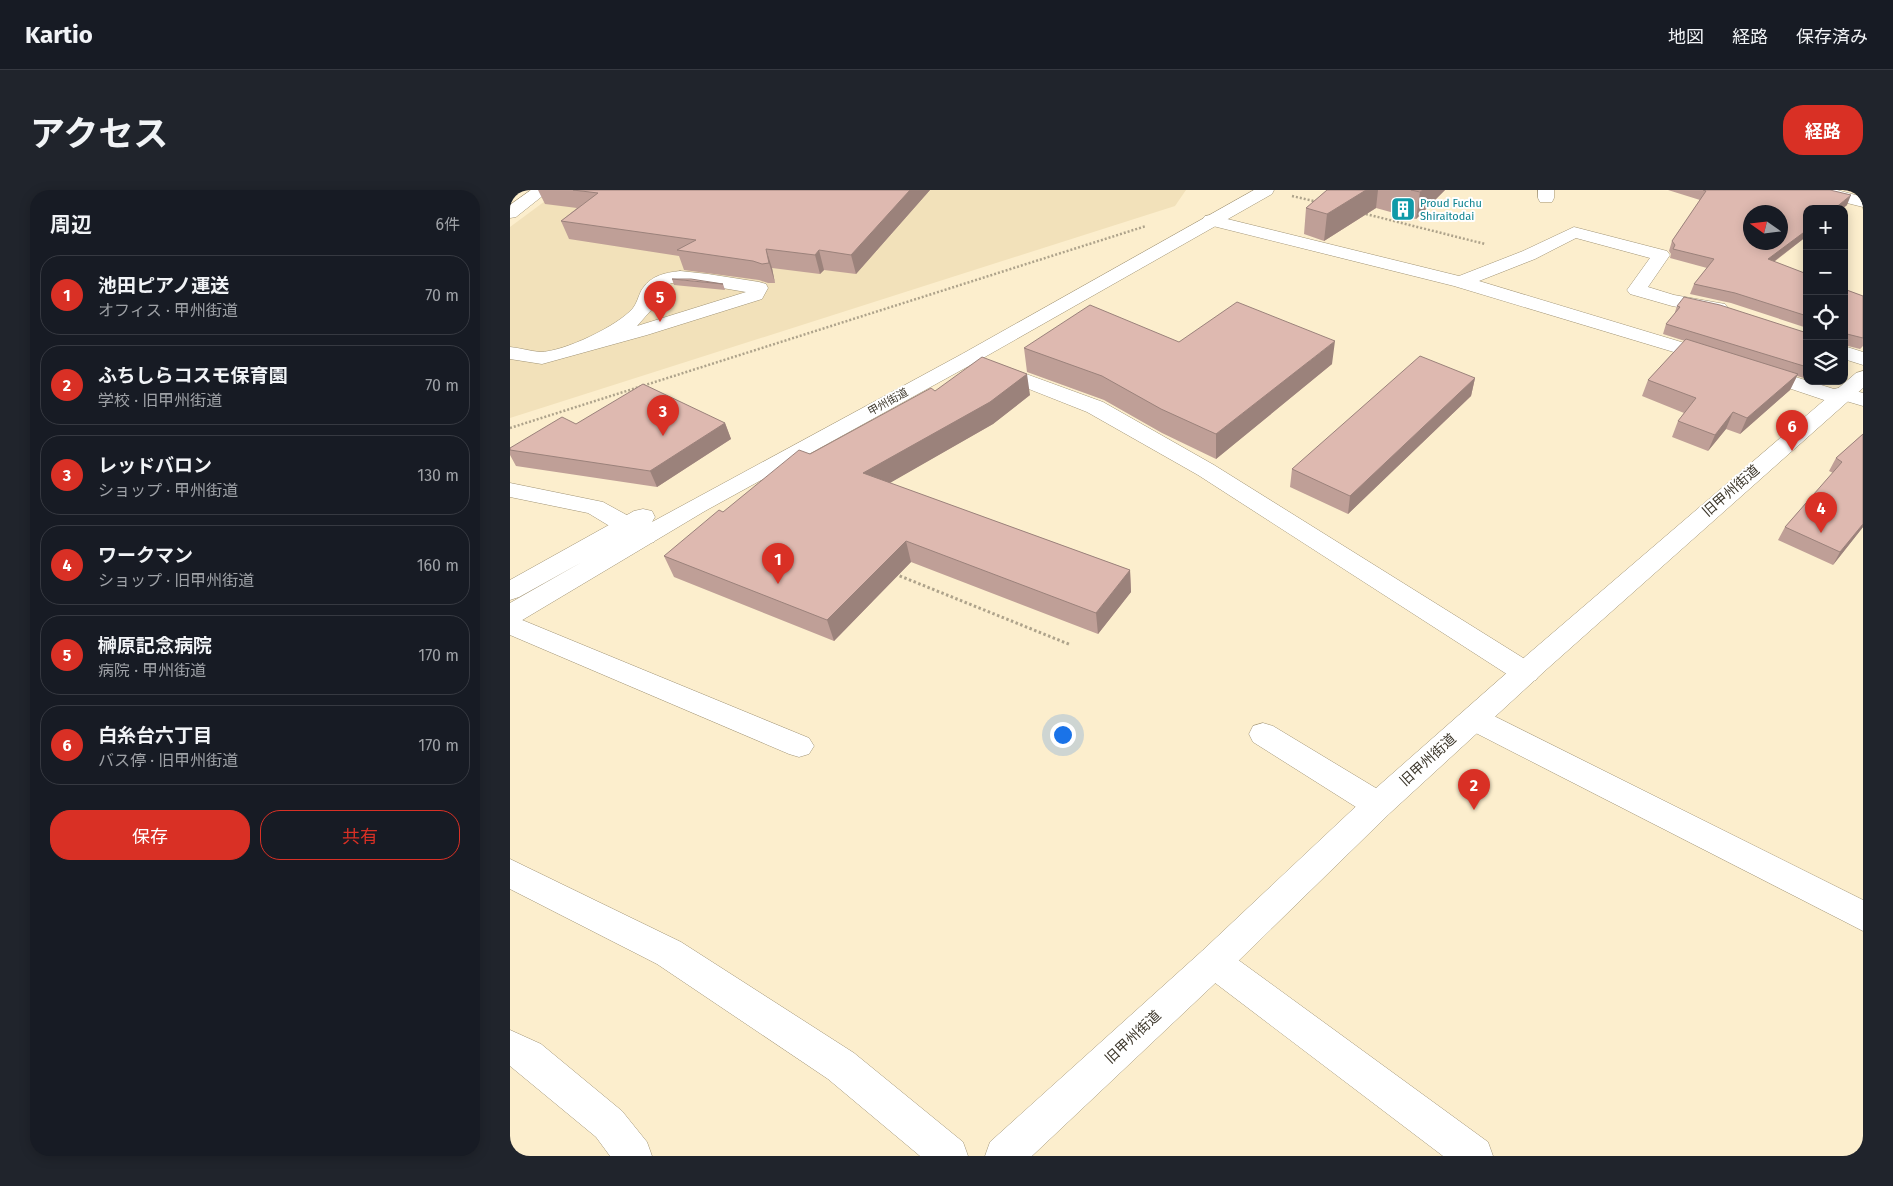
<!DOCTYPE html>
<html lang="ja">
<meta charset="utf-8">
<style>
:root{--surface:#171b24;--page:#20242c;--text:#f1f3f6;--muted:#9ea1a6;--line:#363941;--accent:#d93025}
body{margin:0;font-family:"Fira Sans","Noto Sans JP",sans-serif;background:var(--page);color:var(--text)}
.controls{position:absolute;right:15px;top:15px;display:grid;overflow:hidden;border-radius:10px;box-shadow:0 2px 12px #0003}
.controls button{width:45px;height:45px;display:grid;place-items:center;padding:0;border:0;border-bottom:1px solid var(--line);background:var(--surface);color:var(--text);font:25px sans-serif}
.compass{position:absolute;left:1233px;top:15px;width:45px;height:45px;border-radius:50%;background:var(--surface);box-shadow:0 2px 12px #0003;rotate:284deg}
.you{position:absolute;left:552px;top:544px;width:18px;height:18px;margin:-12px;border:4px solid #fff;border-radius:50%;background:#1a73e8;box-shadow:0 0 0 8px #1a73e833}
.badge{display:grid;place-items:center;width:32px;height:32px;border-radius:50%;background:var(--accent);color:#fff;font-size:16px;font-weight:700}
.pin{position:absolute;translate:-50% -41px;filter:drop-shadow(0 1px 2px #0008)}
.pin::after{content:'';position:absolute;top:26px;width:18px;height:15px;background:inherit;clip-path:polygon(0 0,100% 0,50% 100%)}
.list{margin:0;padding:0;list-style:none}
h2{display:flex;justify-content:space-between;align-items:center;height:65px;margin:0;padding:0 20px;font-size:21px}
h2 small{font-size:16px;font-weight:400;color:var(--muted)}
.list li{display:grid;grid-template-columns:32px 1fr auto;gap:15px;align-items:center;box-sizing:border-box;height:80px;margin:0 10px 10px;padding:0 10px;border:1px solid var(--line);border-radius:20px}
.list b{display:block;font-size:19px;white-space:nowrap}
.list p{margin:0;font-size:16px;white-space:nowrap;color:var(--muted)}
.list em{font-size:16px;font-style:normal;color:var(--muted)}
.actions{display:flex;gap:10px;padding:15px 20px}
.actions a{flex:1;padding:11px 0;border:1px solid var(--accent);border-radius:20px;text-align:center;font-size:18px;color:var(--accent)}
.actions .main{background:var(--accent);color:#fff}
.icon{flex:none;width:28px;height:28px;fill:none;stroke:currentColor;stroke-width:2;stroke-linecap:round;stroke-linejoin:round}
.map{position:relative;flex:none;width:1353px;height:966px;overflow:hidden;border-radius:20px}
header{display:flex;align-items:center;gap:30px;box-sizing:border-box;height:70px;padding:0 25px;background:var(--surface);border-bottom:1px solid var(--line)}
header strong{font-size:24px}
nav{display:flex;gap:28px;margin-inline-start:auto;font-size:18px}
.intro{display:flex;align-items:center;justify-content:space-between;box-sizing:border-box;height:120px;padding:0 30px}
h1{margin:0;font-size:35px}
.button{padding:12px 22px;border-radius:20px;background:var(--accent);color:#fff;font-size:18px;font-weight:700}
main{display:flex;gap:30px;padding:0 30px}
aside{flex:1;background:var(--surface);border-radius:20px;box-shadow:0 2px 12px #0003}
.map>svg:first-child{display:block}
.built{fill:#f2e1ba}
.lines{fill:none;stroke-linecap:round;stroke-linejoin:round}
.minor-casing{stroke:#a19476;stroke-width:1}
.major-casing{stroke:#a19476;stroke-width:1}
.highway-casing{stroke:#a19476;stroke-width:1}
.path-far1{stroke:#aea38b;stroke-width:2.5;stroke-dasharray:2 2;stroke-linecap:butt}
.path{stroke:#aea38b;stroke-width:3;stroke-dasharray:2.5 2.5;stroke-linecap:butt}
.minor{fill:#fff;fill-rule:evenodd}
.major{fill:#fff;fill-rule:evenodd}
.highway{fill:#fff;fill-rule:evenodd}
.wall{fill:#bf9f97}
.shaded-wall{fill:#9b827b}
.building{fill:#deb9b0;stroke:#9b827b;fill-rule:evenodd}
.labels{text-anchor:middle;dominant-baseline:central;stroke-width:4;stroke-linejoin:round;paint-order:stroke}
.far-culture-label{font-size:11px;fill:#0d838f;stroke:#fff;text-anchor:start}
.far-street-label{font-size:11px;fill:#3b3529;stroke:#fff}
.street-label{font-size:14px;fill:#3b3529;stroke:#fff}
</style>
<header>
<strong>Kartio</strong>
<nav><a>地図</a><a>経路</a><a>保存済み</a></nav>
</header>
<div class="intro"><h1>アクセス</h1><a class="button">経路</a></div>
<main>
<aside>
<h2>周辺<small>6件</small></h2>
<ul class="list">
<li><span class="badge">1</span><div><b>池田ピアノ運送</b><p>オフィス · 甲州街道</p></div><em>70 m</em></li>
<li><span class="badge">2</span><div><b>ふちしらコスモ保育園</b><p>学校 · 旧甲州街道</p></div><em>70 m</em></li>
<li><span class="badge">3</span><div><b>レッドバロン</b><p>ショップ · 甲州街道</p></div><em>130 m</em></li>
<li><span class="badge">4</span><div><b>ワークマン</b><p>ショップ · 旧甲州街道</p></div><em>160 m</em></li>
<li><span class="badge">5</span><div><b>榊原記念病院</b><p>病院 · 甲州街道</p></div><em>170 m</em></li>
<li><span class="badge">6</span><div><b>白糸台六丁目</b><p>バス停 · 旧甲州街道</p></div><em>170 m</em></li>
</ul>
<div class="actions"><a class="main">保存</a><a>共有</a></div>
</aside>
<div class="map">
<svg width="1353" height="966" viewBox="0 0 1353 966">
<rect width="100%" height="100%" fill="#fceecd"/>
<!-- built -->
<path class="built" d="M50,0H676L665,16L0,228V37Z"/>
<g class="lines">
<defs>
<path id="minor" d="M21,0H40L6,27L0,28V15Z
M1028,0H1044V8L1042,12H1030L1028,8Z
M1299,0H1327L1353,7V17L1301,4Z
M701,25L949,86L1013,61L1064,37L1157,61L1160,65L1138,97L1164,105L1215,114L1218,118L1215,122L1208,124L1162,116L1120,104L1117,100L1140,68L1066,48L1025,69L969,91L1211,164L1214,168L1211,172L1204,174L1197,172L944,96L695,34L692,30L695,26Z
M170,81L198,84L249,92L256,94L258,98L252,109L137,145L32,174L0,169V157C10,158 20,161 30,162C53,162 108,136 123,118C127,113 128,107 131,101C140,86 153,83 170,81ZM161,93H183L236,102L127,136L143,118L151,100Z
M1334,156L1353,162V175L1334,169Z
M483,172L593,212L704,275L1026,476L1030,483L1026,490L1016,493L1006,490L688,285L577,222L476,182L473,178L476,174Z
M1247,175L1324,199L1332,197L1353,203V216L1336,211L1328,213L1320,212L1240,185L1237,181L1240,177Z
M0,293L93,312L144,340L147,346L144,352L135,354L126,352L78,323L0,307Z
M0,425L299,548L304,556L299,564L289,567L279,564L0,445Z
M964,518L974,521L1353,710V741L954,537L950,529L954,521Z
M753,533L763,536L879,606L883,615L879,624L868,628L857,624L743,552L739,544L743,536Z
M0,669L171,752L344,863L453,952L458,966H410L318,889L147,774L0,699Z
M704,756L716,761L978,952L983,966H933L692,783L687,772L692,761Z
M0,840L31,854L112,921L137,952L142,966H100L86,947L0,876Z"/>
<path id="major" d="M1353,181V198L1037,479L879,624L716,783L522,966H475L480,952L692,761L857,606L1017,465L1346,183Z"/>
<path id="highway" d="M744,0H764L762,4L466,172L195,321L9,432L0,434V413L72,372L9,407L0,410V390L124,321L133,319L142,321L145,327L142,332L452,164Z"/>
</defs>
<!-- minor casing -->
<use href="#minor" class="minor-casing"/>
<!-- major casing -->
<use href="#major" class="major-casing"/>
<!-- highway casing -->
<use href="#highway" class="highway-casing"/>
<!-- path-far1 -->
<path class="path-far1" d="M782,6L808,12
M852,23L975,54
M0,238L636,36"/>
<!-- path -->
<path class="path" d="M385,384L561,455"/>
<!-- minor -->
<use href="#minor" class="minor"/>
<!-- major -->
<use href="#major" class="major"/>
<!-- highway -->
<use href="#highway" class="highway"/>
</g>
<!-- wall -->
<path class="wall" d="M28,0H420L346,84L314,80L310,84L262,78L265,93H258L249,90L174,80L169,66L59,49L51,31L67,18L35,14Z
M817,0H935L906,29L866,18L814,51L794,44L796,18Z
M1158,0H1320L1337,15L1332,19H1297V46L1264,72L1297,84V138L1221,113L1180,104L1184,94L1197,78L1160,68L1161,64L1159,61L1162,51L1190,10Z
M1334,0H1353L1350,4Z
M162,89L213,94L215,100L164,95Z
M1334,99L1353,106V156L1350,159L1334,155Z
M1167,116L1297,143V185L1294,188L1287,186L1280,200L1230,244L1216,239L1198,261L1162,247L1168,231L1174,223L1132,206L1138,190L1175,151L1153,144L1156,134L1164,125Z
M669,152L822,174L706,269L652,243L594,210L517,182L514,158Z
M965,188L961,206L838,324L780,297L782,279Z
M425,201L520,205L483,234L379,293L620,380L621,402L588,444L401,372L324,451L164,387L154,366L213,322L300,264Z
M215,233L221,249L147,297L6,276L0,265V258L66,234Z
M1353,244V337L1323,375L1268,350L1275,337L1323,283L1319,281L1326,268Z"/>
<!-- shaded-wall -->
<path class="shaded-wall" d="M400,0H420L346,84L341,65Z
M856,0H868L866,18L814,51L817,24Z
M913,0H935L906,29L910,2Z
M1341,5L1337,15L1332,19H1324Z
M1297,40V46L1254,79L1258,69Z
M256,59L262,78L265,93L259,73Z
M309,60L314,80L310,84L305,65Z
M825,151L822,174L706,269V244Z
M517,184L520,205L483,234L359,305L353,283Z
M1288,184L1280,200L1230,244L1237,228Z
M965,188L961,206L838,324L840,306Z
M1223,222L1216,239L1198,261L1205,245Z
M215,233L221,249L147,297L140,281Z
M1353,334V337L1323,375L1330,362Z
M396,351L401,372L324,451L317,430Z
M620,380L621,402L588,444L586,423Z"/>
<!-- building -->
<path class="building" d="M63,0H400L341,65L309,60L305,65L256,59L259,73L252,74L243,71L167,60L186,50L51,31L88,3Z
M817,0H856L817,24L796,18Z
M901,0H913L910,2Z
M1193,0H1320L1341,5L1324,19H1297V40L1258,69L1297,84V126L1225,103L1184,94L1204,69L1163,59L1165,55L1162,51L1196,1ZM1240,22H1270V52H1240Z
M162,89H181L213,94Z
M1334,99L1353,106V148L1337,144L1334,146Z
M1174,107L1210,115L1297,143V177L1156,134L1170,117L1167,116Z
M727,112L825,151L706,244L651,219L592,186L514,158L580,115L669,152Z
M1176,149L1288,184L1237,228L1223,222L1205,245L1168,231L1186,208L1138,190Z
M910,166L965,188L840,306L782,279Z
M472,167L517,184L480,212L353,283L620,380L586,423L396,351L317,430L154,366L209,320L213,322L289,260L300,264L421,198L425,201Z
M133,194L215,233L140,281L0,260V258L52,227L66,234Z
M1353,244V334L1330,362L1275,337L1332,272L1326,268Z"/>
<!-- icons -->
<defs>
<symbol id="building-square" viewBox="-11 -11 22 22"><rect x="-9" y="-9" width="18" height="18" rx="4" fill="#0f9aa8" stroke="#fff"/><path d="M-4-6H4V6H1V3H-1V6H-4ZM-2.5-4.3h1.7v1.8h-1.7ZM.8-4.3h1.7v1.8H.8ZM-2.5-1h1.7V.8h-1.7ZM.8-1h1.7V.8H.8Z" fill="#fff"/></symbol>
</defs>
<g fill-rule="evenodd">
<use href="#building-square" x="879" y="5" width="28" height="28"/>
</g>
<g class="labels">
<!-- far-culture labels -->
<g class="far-culture-label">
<text x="910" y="13">Proud Fuchu<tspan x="910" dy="13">Shiraitodai</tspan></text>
</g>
<!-- far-street labels -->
<g class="far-street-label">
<text transform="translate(378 212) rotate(-29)">甲州街道</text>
</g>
<!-- street labels -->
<g class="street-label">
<text transform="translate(1221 301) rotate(-41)">旧甲州街道</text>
<text transform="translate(918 570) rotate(-42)">旧甲州街道</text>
<text transform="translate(623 847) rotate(-43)">旧甲州街道</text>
</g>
</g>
</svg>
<div class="controls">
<button>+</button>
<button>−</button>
<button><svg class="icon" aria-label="locate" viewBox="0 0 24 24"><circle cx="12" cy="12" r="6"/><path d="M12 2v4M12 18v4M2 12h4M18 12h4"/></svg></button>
<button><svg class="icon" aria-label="layers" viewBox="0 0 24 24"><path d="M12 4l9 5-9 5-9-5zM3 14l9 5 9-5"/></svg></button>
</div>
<svg class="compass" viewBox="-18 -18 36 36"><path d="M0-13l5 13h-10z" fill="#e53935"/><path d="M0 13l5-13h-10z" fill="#9ea1a6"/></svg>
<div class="you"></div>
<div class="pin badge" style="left:268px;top:394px">1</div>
<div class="pin badge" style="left:964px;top:620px">2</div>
<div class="pin badge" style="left:153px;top:246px">3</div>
<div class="pin badge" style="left:1311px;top:343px">4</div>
<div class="pin badge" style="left:150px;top:132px">5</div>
<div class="pin badge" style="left:1282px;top:261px">6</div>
</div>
</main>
